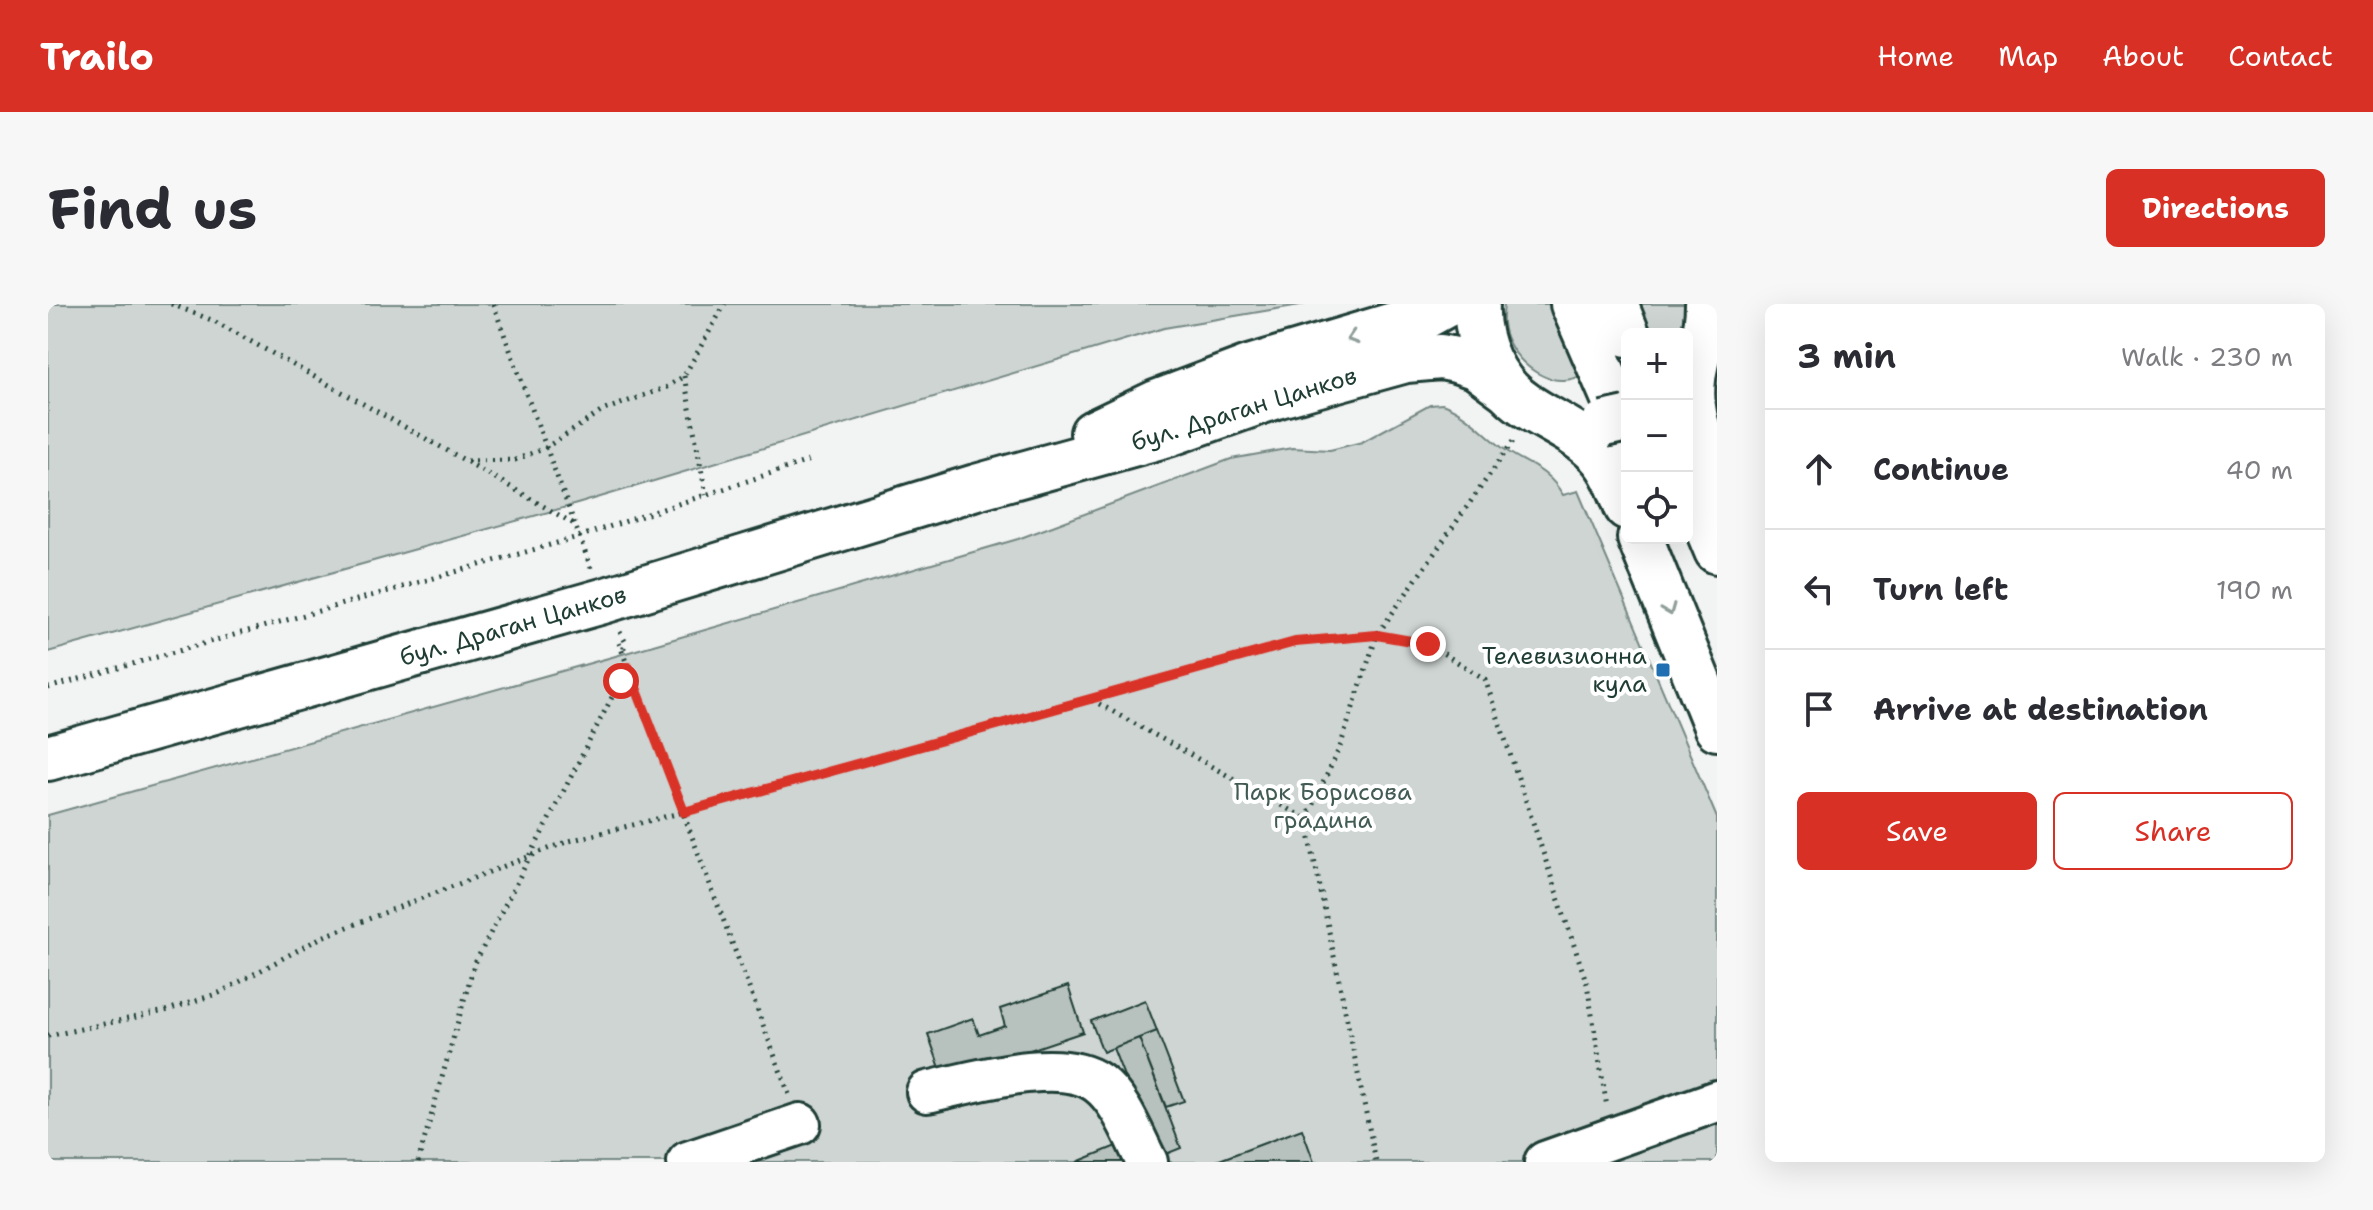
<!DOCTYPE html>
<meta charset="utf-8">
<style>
:root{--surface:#fff;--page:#f7f7f7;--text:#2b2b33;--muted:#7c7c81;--line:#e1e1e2;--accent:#d93025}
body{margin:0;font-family:"Shantell Sans",sans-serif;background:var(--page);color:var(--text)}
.controls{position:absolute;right:24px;top:24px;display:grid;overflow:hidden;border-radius:12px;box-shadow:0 8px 32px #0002}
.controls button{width:72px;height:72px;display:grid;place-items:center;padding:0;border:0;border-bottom:2px solid var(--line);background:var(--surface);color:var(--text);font:40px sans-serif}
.stop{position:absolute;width:24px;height:24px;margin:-18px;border:6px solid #d93025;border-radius:50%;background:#fff}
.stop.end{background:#d93025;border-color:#fff;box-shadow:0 2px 8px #0008}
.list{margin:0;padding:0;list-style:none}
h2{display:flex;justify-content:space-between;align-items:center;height:104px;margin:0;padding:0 32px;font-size:34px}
h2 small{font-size:26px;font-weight:400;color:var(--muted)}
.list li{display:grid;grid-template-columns:52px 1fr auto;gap:24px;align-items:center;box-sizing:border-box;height:120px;padding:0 32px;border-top:2px solid var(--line)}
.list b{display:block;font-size:30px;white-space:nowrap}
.list em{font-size:26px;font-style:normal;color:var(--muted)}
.actions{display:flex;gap:16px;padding:24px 32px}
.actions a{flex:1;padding:18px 0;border:2px solid var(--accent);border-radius:12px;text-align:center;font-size:28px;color:var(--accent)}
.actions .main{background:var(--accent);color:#fff}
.icon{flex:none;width:44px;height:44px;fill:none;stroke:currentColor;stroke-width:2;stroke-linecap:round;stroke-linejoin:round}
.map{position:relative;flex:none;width:1669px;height:858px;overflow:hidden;border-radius:12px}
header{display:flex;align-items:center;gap:48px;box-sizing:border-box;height:112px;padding:0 40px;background:var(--accent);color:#fff}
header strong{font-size:38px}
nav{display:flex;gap:44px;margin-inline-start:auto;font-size:28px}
.intro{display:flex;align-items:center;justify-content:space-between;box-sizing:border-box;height:192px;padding:0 48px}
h1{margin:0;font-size:56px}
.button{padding:20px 36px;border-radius:12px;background:var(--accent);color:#fff;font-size:28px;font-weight:700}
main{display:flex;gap:48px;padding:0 48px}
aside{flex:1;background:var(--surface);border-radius:12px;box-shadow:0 8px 32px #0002}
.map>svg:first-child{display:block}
.green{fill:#ced5d3;stroke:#768984;stroke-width:2}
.building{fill:#b7c1bd;stroke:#1f3d34;stroke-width:2}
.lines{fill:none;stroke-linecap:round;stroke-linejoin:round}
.minor-casing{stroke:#1f3d34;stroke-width:46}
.major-casing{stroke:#1f3d34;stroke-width:50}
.path{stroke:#1f3d34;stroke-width:5;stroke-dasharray:2 6;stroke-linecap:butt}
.minor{stroke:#fff;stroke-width:40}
.major{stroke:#fff;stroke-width:44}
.major-bridge-casing{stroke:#1f3d34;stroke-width:50;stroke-linecap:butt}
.major-bridge{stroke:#fff;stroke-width:44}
.oneway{stroke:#8f9e9a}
.route{stroke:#d93025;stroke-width:10}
.poi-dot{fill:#1f6fb2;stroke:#fff;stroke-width:3}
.labels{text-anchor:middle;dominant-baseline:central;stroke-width:8;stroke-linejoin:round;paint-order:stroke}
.street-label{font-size:24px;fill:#1f3d34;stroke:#fff}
.poi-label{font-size:24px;fill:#1f3d34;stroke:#fff;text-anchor:end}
.park-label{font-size:24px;fill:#425b54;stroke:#fff}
</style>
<header>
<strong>Trailo</strong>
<nav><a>Home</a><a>Map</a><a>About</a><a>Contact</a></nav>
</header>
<div class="intro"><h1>Find us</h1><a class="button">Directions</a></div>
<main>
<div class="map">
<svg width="1669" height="858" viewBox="0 0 1669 858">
<rect width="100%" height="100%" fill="#f2f3f3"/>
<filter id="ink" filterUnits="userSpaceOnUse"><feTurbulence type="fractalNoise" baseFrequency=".0125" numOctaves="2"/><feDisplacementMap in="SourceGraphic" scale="16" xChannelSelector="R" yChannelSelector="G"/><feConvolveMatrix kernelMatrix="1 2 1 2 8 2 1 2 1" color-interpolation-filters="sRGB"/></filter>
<g filter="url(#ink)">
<!-- green -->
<path class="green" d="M0,0H1258L1116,24L529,200L0,348Z
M1456,0H1506L1535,72C1529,73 1522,76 1516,76C1488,78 1457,47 1455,19C1454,13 1456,6 1456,0Z
M1585,0H1643L1642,12L1628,30H1598Z
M1394,100C1419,109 1435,129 1456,145C1480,162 1498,163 1515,191L1530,187L1669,514V858H0V511L564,353L970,235L1183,155L1244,144L1282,146L1314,138L1382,101Z"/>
<!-- building -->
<path class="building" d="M1020,682L1035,728L896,775L880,730L925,714L931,731L957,722L952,705Z
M1097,696L1109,727L1055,748L1043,717Z
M1109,727L1136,797L1118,803L1091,734Z
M1091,734L1133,844L1108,854L1065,744Z
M1254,825L1266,858H1166Z
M1073,840L1080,858H1029Z"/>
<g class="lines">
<defs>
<path id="minor" d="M879,788C922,779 1012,751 1050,779C1073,796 1086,833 1099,858
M640,858L752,820
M1497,858L1669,797"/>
<path id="major" d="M1429,0C1427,39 1445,79 1478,101C1501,117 1530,128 1550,149C1564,163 1572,184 1579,203
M1525,0L1579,125
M1567,0L1579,30
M1648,58C1637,105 1651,131 1669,174
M1639,70C1654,48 1660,26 1660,0
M1045,129L1108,99L1201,64L1379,11L1399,0
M1639,175L1669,247
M1592,234L1669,424
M0,454L555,297L928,183L1120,130L1231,91L1358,56L1393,53L1408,56L1429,63L1459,85"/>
</defs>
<!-- minor casing -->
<use href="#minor" class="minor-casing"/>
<!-- major casing -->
<use href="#major" class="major-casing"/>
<!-- path -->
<path class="path" d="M123,0L166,17L418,157L526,220
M445,0L543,264
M636,72L658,191
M419,157L467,156L497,144L556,106L619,83L636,72L677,0
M572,328L577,337L575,349
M571,339L741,790
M0,384L530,233L760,157
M1044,396L1258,515L1328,858
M1258,515L1292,443L1329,331L1468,133
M0,732L117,707L171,689L274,633L521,537L636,508L1247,338L1329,331L1380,340L1437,375L1539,680L1559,803
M370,858L426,661L579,364"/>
<!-- minor -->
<use href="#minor" class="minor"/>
<!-- major -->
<use href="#major" class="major"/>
<defs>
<path id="major-bridge" d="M1556,120L1579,115"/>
</defs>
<!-- major-bridge casing -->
<use href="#major-bridge" class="major-bridge-casing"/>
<!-- major-bridge -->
<use href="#major-bridge" class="major-bridge"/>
</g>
<!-- one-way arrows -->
<defs><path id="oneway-chevron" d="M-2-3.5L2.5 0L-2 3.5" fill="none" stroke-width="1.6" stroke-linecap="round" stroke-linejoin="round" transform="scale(2)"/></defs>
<g class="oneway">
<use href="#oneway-chevron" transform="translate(1304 34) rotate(163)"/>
<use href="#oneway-chevron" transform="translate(1621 306) rotate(68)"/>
</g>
</g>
<g class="lines" filter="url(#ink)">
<!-- route -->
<path class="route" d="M573,377L580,363L636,508L1247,338L1329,331L1380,340"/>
</g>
<!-- markers -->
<rect class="poi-dot" x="1607" y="358" width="16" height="16" rx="4"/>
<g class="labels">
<!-- street labels -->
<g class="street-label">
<text transform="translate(1196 105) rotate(-17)">бул. Драган Цанков</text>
<text transform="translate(465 322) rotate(-16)">бул. Драган Цанков</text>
</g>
<!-- poi labels -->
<g class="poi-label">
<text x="1599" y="352">Телевизионна<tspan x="1599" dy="28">кула</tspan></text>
</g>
<!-- park labels -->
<g class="park-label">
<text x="1275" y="488">Парк Борисова<tspan x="1275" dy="28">градина</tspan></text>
</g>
</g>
</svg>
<div class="controls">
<button>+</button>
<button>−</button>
<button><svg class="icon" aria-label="locate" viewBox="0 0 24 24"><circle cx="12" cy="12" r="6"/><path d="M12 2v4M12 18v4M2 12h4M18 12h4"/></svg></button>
</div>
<div class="stop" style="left:573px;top:377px"></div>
<div class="stop end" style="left:1380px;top:340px"></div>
</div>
<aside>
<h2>3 min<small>Walk · 230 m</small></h2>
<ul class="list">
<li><svg class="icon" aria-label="ahead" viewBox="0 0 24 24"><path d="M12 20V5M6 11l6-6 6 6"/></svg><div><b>Continue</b></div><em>40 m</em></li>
<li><svg class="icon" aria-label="left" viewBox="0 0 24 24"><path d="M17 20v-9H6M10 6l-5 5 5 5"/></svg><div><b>Turn left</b></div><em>190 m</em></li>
<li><svg class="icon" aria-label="arrive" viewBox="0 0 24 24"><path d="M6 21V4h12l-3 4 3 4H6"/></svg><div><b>Arrive at destination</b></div></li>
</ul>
<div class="actions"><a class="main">Save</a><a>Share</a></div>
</aside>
</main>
